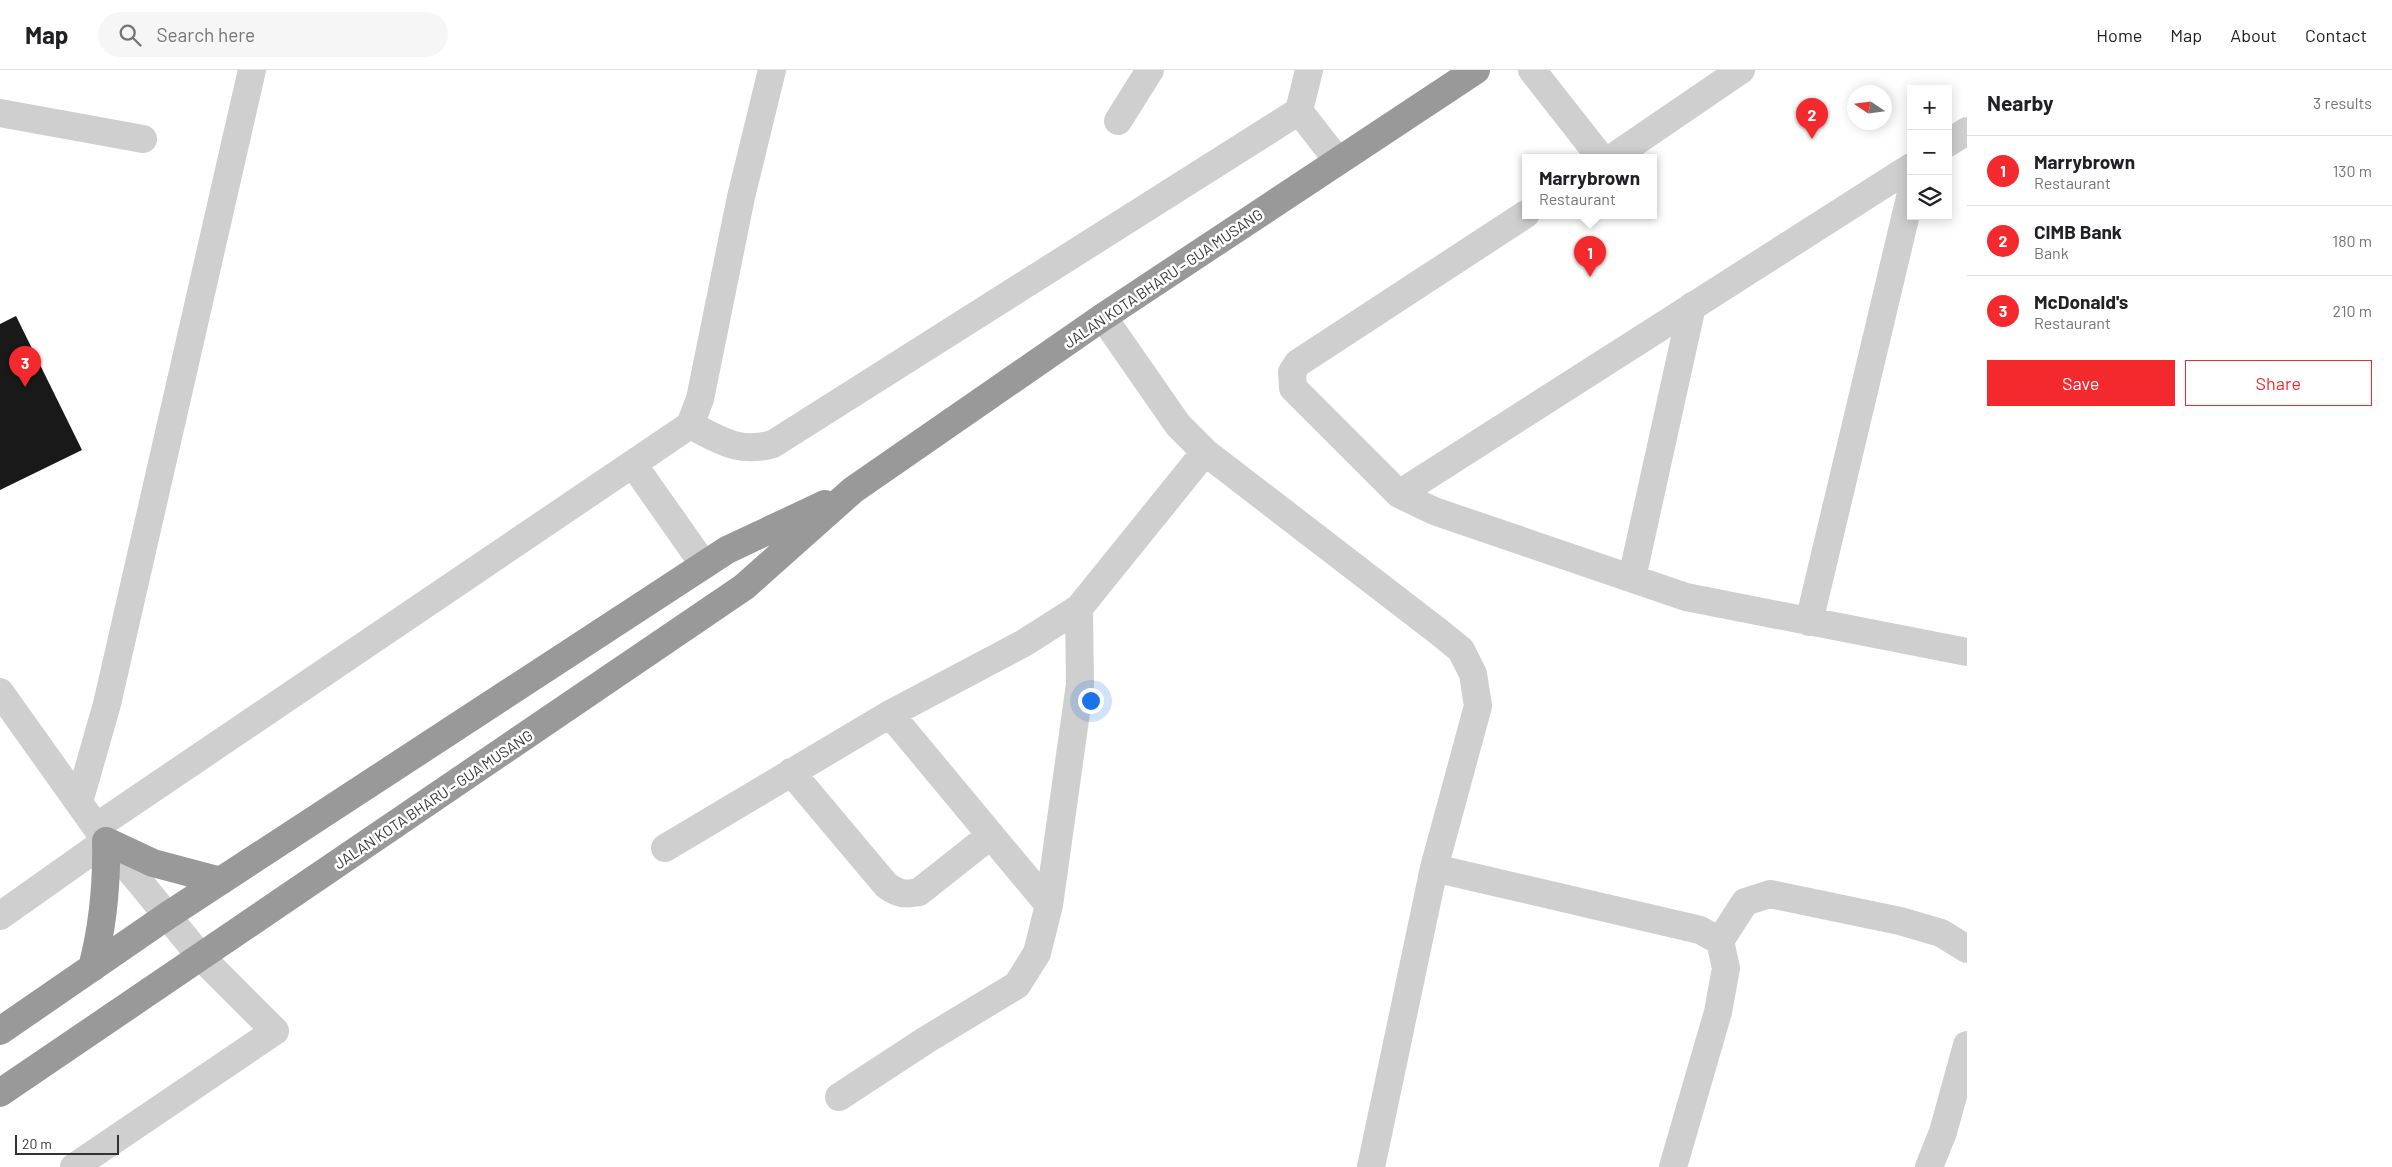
<!DOCTYPE html>
<meta charset="utf-8">
<style>
:root{--surface:#fff;--page:#f6f6f6;--text:#202124;--muted:#757577;--line:#e0e0e0;--accent:#f4292e}
body{margin:0;font-family:Barlow,sans-serif;background:var(--page);color:var(--text)}
.controls{position:absolute;right:15px;top:15px;display:grid;overflow:hidden;border-radius:0px;box-shadow:0 2px 12px #0003}
.controls button{width:45px;height:45px;display:grid;place-items:center;padding:0;border:0;border-bottom:1px solid var(--line);background:var(--surface);color:var(--text);font:25px sans-serif}
.compass{position:absolute;left:1847px;top:15px;width:45px;height:45px;border-radius:50%;background:var(--surface);box-shadow:0 2px 12px #0003;rotate:283deg}
.scale{position:absolute;left:15px;bottom:12px;width:104px;box-sizing:border-box;padding-left:5px;border:2px solid #323232;border-top:0;font-size:14px;line-height:18px;white-space:nowrap;color:#323232;-webkit-text-stroke:4px #fff;paint-order:stroke}
.you{position:absolute;left:1090px;top:630px;width:18px;height:18px;margin:-12px;border:4px solid #fff;border-radius:50%;background:#1a73e8;box-shadow:0 0 0 8px #1a73e833}
.badge{display:grid;place-items:center;width:32px;height:32px;border-radius:50%;background:var(--accent);color:#fff;font-size:16px;font-weight:700}
.pin{position:absolute;translate:-50% -41px;filter:drop-shadow(0 1px 2px #0008)}
.pin::after{content:'';position:absolute;top:26px;width:18px;height:15px;background:inherit;clip-path:polygon(0 0,100% 0,50% 100%)}
.popup{position:absolute;left:1522px;top:84px;width:135px;height:65px;box-sizing:border-box;display:grid;place-content:center;border-radius:0px;background:var(--surface);filter:drop-shadow(0 1px 4px #0005);font-size:16px;white-space:nowrap;color:var(--muted)}
.popup b{font-size:19px;color:var(--text)}
.popup::after{content:'';position:absolute;left:50%;top:100%;margin-left:-10px;border:10px solid transparent;border-top-color:var(--surface)}
.list{margin:0;padding:0;list-style:none}
h2{display:flex;justify-content:space-between;align-items:center;height:65px;margin:0;padding:0 20px;font-size:21px}
h2 small{font-size:16px;font-weight:400;color:var(--muted)}
.list li{display:grid;grid-template-columns:32px 1fr auto;gap:15px;align-items:center;box-sizing:border-box;height:70px;padding:0 20px;border-top:1px solid var(--line)}
.list b{display:block;font-size:19px;white-space:nowrap}
.list p{margin:0;font-size:16px;white-space:nowrap;color:var(--muted)}
.list em{font-size:16px;font-style:normal;color:var(--muted)}
.actions{display:flex;gap:10px;padding:15px 20px}
.actions a{flex:1;padding:11px 0;border:1px solid var(--accent);border-radius:0px;text-align:center;font-size:18px;color:var(--accent)}
.actions .main{background:var(--accent);color:#fff}
.icon{flex:none;width:28px;height:28px;fill:none;stroke:currentColor;stroke-width:2;stroke-linecap:round;stroke-linejoin:round}
.map{position:relative;flex:none;width:1967px;height:1097px;overflow:hidden}
header{display:flex;align-items:center;gap:30px;box-sizing:border-box;height:70px;padding:0 25px;background:var(--surface);border-bottom:1px solid var(--line)}
header strong{font-size:24px}
nav{display:flex;gap:28px;margin-inline-start:auto;font-size:18px}
.search{width:350px;height:45px;background:var(--page);display:flex;align-items:center;gap:12px;box-sizing:border-box;padding:0 18px;border-radius:28px;color:var(--muted);font-size:19px}
main{display:flex}
aside{flex:1;background:var(--surface)}
.map>svg:first-child{display:block}
.building{fill:#191919}
.lines{fill:none;stroke-linecap:round;stroke-linejoin:round}
.minor{stroke:#cfcfcf;stroke-width:28}
.highway{stroke:#999;stroke-width:28}
.labels{text-anchor:middle;dominant-baseline:central;stroke-width:5;stroke-linejoin:round;paint-order:stroke}
.street-label{font-size:15px;fill:#323232;stroke:#fff}
</style>
<header>
<strong>Map</strong>
<div class="search"><svg class="icon" aria-label="search" viewBox="0 0 24 24"><circle cx="10" cy="10" r="6"/><path d="M15 15l6 6"/></svg>Search here</div>
<nav><a>Home</a><a>Map</a><a>About</a><a>Contact</a></nav>
</header>
<main>
<div class="map">
<svg width="1967" height="1097" viewBox="0 0 1967 1097">
<rect width="100%" height="100%" fill="#fff"/>
<!-- building -->
<path class="building" d="M16,246L82,380L0,420V254Z"/>
<g class="lines">
<!-- minor -->
<path class="minor" d="M1532,0L1601,88
M1299,41L1338,91
M0,43L143,69
M1118,51L1150,0
M1948,73L1967,61
M1612,88L1741,0
M1526,144L1298,293L1292,302L1293,318L1399,424L1434,441L1686,527L1967,582
M1103,247L1178,355L1205,382L1439,562L1461,580L1473,604L1478,636L1434,798L1371,1097
M690,355C720,370 739,384 773,374L1299,41L1309,0
M633,394L704,495
M1399,424L1911,97
M1632,508L1692,236
M1809,552L1911,123
M0,622L106,771L201,887L275,961L74,1097
M890,644L1049,835
M791,702L886,815C898,824 905,825 919,822L991,765
M79,732L107,634L252,0
M96,757L690,355L700,329L741,127L772,0
M665,778L890,644L1024,573L1079,538L1205,382
M1434,798L1700,860L1720,871
M0,846L106,771
M839,1027L926,970L1017,915L1037,883L1049,835L1080,614L1079,538
M1673,1097L1718,942L1726,898L1720,871L1745,832L1770,824L1900,851L1941,863L1967,879
M1929,1097L1943,1062L1967,975"/>
<!-- highway -->
<path class="highway" d="M92,898C103,856 107,815 106,771L153,793L221,811
M0,961L167,846L727,480L825,434
M0,1023L744,517L853,420L1103,247L1476,0"/>
</g>
<g class="labels">
<!-- street labels -->
<g class="street-label">
<text transform="translate(1163 208) rotate(-34)">JALAN KOTA BHARU – GUA MUSANG</text>
<text transform="translate(433 729) rotate(-34)">JALAN KOTA BHARU – GUA MUSANG</text>
</g>
</g>
</svg>
<div class="controls">
<button>+</button>
<button>−</button>
<button><svg class="icon" aria-label="layers" viewBox="0 0 24 24"><path d="M12 4l9 5-9 5-9-5zM3 14l9 5 9-5"/></svg></button>
</div>
<svg class="compass" viewBox="-18 -18 36 36"><path d="M0-13l5 13h-10z" fill="#e53935"/><path d="M0 13l5-13h-10z" fill="#757577"/></svg>
<div class="scale">20 m</div>
<div class="you"></div>
<div class="pin badge" style="left:1590px;top:207px">1</div>
<div class="popup"><b>Marrybrown</b>Restaurant</div>
<div class="pin badge" style="left:1812px;top:69px">2</div>
<div class="pin badge" style="left:25px;top:317px">3</div>
</div>
<aside>
<h2>Nearby<small>3 results</small></h2>
<ul class="list">
<li><span class="badge">1</span><div><b>Marrybrown</b><p>Restaurant</p></div><em>130 m</em></li>
<li><span class="badge">2</span><div><b>CIMB Bank</b><p>Bank</p></div><em>180 m</em></li>
<li><span class="badge">3</span><div><b>McDonald's</b><p>Restaurant</p></div><em>210 m</em></li>
</ul>
<div class="actions"><a class="main">Save</a><a>Share</a></div>
</aside>
</main>
